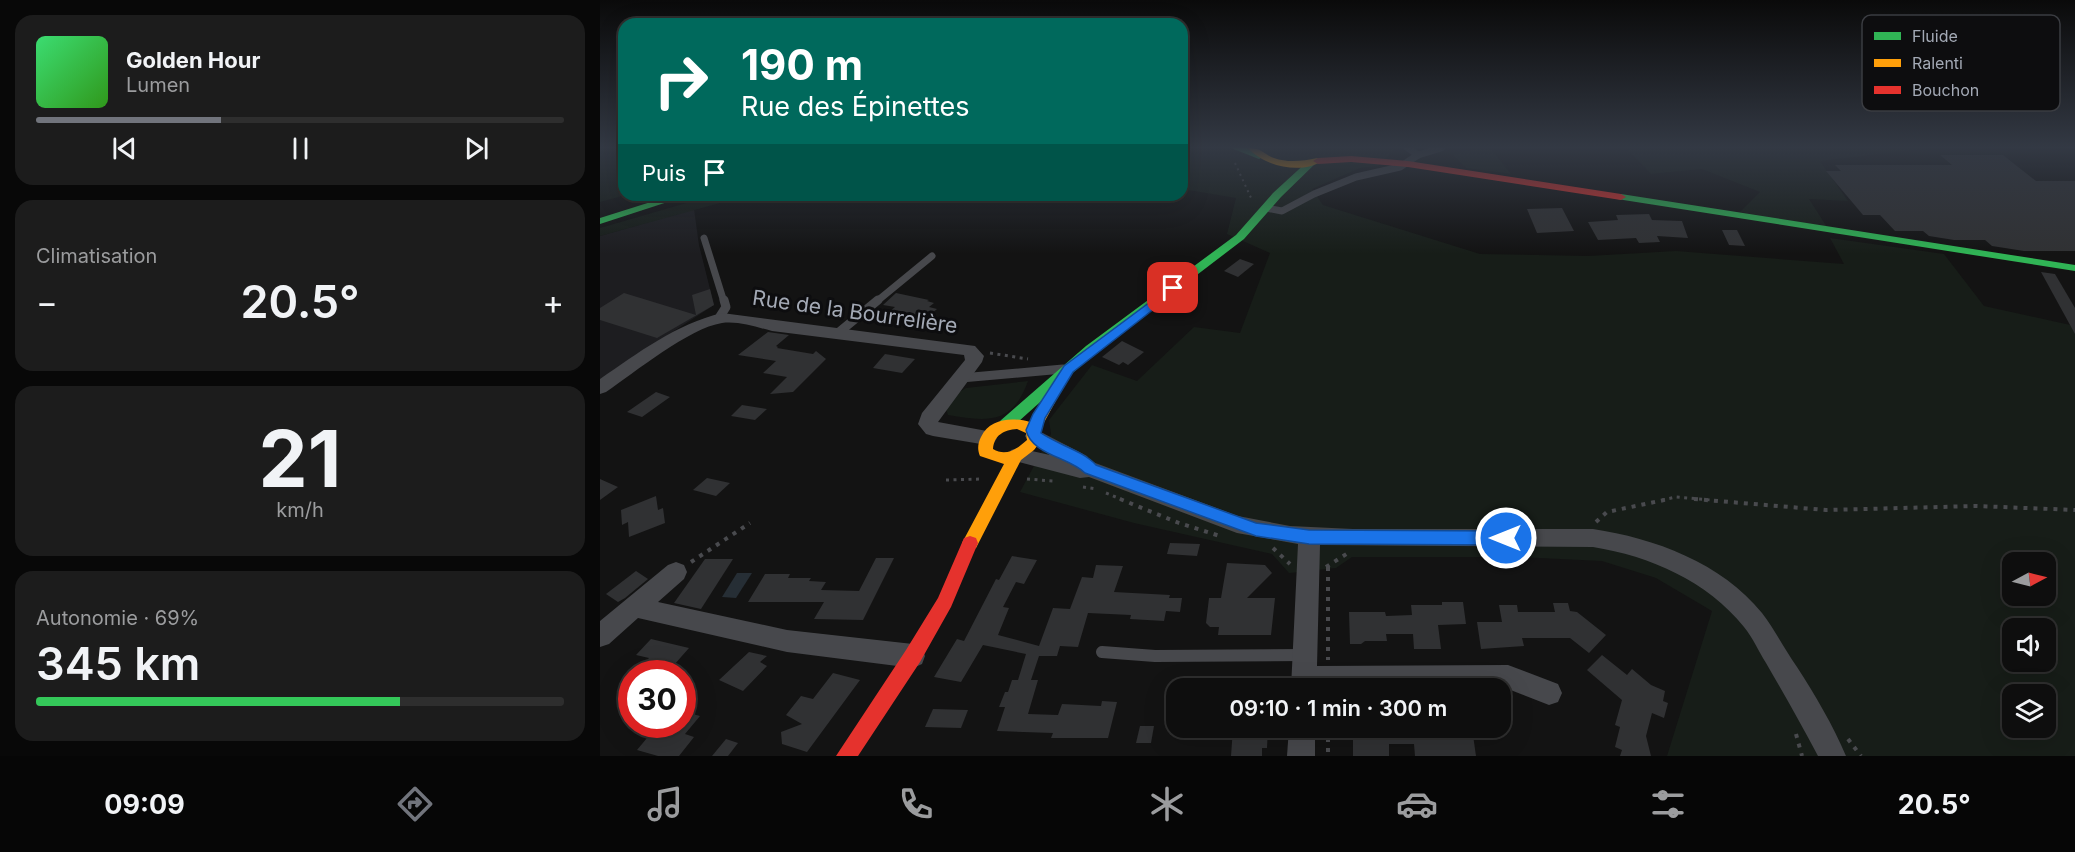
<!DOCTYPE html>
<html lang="fr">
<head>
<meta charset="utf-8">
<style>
  :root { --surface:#0e0e0e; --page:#1c1c1c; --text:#f1f3f6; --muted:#9b9c9e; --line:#2e2e2e; --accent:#71747c }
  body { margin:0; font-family:Inter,sans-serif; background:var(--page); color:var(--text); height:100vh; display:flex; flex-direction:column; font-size:22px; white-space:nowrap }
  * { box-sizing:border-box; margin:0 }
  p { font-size:20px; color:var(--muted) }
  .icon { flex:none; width:33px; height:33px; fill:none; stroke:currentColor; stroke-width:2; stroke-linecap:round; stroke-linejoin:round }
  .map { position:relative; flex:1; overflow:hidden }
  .drawer { display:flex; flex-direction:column; gap:15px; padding:15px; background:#080808; width:600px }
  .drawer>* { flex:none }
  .banner { position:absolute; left:18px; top:18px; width:570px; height:183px; border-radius:18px; box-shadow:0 6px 24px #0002,0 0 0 2px var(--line); background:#00695c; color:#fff; overflow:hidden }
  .needle { width:39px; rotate:83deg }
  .controls { position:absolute; left:1402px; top:552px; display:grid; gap:12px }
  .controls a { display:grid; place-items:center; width:54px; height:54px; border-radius:12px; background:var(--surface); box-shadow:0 6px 24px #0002,0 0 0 2px var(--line); font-size:30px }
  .speed { position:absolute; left:18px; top:660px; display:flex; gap:12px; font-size:30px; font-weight:700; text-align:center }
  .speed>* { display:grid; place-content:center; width:78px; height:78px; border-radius:50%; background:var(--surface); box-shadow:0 6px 24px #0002,0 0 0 2px var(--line); line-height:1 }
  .speed .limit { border:9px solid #d22; background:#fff; color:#111 }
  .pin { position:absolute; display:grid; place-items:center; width:51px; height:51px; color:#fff; margin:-26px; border-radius:12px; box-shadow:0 3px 9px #0006 }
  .me { position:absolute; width:66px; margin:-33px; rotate:270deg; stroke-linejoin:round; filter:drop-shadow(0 0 4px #0008) }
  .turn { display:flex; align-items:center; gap:21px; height:126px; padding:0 24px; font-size:27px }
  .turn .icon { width:78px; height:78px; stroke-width:2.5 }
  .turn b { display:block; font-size:42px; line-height:51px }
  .then { display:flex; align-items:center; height:57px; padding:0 24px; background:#0003; gap:12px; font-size:22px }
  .big { font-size:45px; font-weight:600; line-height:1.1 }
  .drawer .widget { flex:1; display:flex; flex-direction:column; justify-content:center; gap:9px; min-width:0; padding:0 21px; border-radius:18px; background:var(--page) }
  .drawer .dial { align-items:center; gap:0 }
  .dial b { font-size:78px; line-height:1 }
  .song { display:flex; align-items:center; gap:18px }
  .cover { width:72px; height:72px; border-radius:9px; background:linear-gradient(135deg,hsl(140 70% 55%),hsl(110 70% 35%)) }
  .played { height:6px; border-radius:3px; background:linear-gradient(90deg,var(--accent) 35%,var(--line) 35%) }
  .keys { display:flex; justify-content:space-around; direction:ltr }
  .heat { display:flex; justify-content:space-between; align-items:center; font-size:33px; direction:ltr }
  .charge { height:9px; border-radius:4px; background:linear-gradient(90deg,#34c759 69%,var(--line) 0) }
  .trip { position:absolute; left:566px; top:678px; width:345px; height:60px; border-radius:18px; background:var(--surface); box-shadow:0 6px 24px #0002,0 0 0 2px var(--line); font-weight:600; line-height:60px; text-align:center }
  .tabs { display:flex; height:96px; justify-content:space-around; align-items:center; background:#060606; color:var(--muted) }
  .tabs .icon { width:42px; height:42px }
  .tabs .active { color:var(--accent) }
  .tabs b { font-size:27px; color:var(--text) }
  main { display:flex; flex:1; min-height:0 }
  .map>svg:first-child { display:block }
  .built { fill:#1d1d20 }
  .green { fill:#171d18; fill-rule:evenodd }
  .water { fill:#262e35 }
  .building { fill:#303133 }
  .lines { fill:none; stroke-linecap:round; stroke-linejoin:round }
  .path-far2 { stroke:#494a4e; stroke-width:2; stroke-dasharray:2 4; stroke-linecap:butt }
  .path-far1 { stroke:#494a4e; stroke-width:3; stroke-dasharray:3 4.5; stroke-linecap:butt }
  .path { stroke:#494a4e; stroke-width:4; stroke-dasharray:4 6; stroke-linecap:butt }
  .lane-far2 { stroke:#47484c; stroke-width:7 }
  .lane-far1 { stroke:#47484c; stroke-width:9 }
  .lane { stroke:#47484c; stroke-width:12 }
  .street { fill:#47484c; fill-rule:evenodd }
  .fast { fill:#30b455; fill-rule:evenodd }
  .slow { fill:#ff9f0a; fill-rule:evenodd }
  .jam { fill:#e5322d; fill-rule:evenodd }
  .route { fill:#1a73e8; stroke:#114b97; stroke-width:1.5 }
  .labels { text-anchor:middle; stroke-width:6; stroke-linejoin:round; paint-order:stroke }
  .street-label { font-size:21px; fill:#a3a9b5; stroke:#0d0d0f }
  .key { fill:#0d0d0f; stroke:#3a3c41; stroke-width:1.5 }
  .key-label { font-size:16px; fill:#a3a9b5 }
</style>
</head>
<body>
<main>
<section class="drawer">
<div class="widget">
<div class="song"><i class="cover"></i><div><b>Golden Hour</b><p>Lumen</p></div></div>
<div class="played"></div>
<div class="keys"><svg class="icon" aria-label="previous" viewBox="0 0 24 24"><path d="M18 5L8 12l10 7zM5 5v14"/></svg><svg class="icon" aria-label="pause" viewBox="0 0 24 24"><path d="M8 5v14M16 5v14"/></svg><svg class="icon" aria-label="next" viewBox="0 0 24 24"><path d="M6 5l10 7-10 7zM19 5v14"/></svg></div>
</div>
<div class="widget"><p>Climatisation</p>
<div class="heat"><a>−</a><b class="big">20.5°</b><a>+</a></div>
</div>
<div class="widget dial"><b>21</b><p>km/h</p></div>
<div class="widget"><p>Autonomie · 69%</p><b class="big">345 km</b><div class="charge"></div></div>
</section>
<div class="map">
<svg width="1475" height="756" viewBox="0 0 1475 756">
  <rect width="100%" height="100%" fill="#131313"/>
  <polygon class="built" points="94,209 99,245 114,305 0,379 0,236"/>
  <g class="green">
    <polygon points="0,148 24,148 24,195 26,195 0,202"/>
    <path d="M 582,148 L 797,148 L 778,166 L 760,168 L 712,189 L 723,205 L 880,254 L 988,256 L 1076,251 L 1244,264 L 1230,238 L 1344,254 L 1384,306 L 1475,326 L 1475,756 L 1067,756 L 1112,611 L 1056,578 L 1002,561 L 917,557 L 752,557 L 736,568 L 689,573 L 672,554 L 534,523 L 420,492 L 451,434 L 449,420 L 492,365 L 537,381 L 594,327 L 640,333 L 670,253 L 627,234 L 636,198 L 582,189 ZM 1413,562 L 1446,562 L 1446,596 L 1413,596 ZM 1413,628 L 1446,628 L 1446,662 L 1413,662 ZM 1413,694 L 1446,694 L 1446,728 L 1413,728 Z"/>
    <polygon points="883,148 890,148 911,174 866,168 852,154"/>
    <polygon points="1026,148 1330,148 1220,161 1248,201 1209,199 1227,227 1140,212 1160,192 1102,169 1051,174"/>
    <polygon points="114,195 149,195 0,236 0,228"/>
    <path d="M 428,381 C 413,424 388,422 348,415 L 346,409 L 356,394 L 366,388 Z"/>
  </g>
  <polygon class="water" points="137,573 152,573 136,598 122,597"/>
  <g class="building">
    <polygon points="1340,155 1403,155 1436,181 1475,181 1475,251 1424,251 1392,246 1385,240 1354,240 1329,236 1323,231 1295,231 1280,215 1263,215 1226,171 1241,171 1235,165 1352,165"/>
    <polygon points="962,208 974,231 937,233 927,209"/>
    <polygon points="1049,214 1052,220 1082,221 1088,238 1057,236 1060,242 1039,243 1036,238 998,240 988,222 1018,220 1016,215"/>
    <polygon points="1122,230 1137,230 1145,246 1129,245"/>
    <polygon points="640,259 654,264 638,277 624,271"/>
    <polygon points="1441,272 1455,274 1475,308 1475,334"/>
    <polygon points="110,289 114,305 57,338 0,320 0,308 24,293 96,315 92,295"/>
    <polygon points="296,293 329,300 327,301 334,303 329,307 337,309 323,321 288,313 295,307 283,305"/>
    <polygon points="168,332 189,335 176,346 178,347 177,348 213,354 216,351 226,359 193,392 170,394 187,377 163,373 176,361 138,355"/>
    <polygon points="522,341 544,352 528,365 523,362 519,365 502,357"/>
    <polygon points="285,354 315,359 302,373 273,368"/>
    <polygon points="56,392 70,397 42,417 27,412"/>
    <polygon points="142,405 167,409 155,420 131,416"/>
    <polygon points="107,478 130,483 116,496 93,490"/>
    <polygon points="0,479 18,487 0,500"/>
    <polygon points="56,496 58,510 63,508 65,523 29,537 28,522 22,525 21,510"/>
    <polygon points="570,543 600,544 597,556 567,554"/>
    <polygon points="412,556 437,560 424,584 416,582 403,607 409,608 398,635 439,646 453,608 470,609 482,577 493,578 496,565 523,566 514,592 570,595 569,598 582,598 580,612 566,611 564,621 530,619 531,615 488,613 478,647 460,646 457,656 439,656 431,680 438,680 428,714 458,715 462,704 501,706 502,701 517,702 508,738 451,738 453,733 397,731 405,707 399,707 405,692 408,692 412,680 418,680 426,654 383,645 361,682 334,677 357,639 364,641 396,579 399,580"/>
    <polygon points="276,558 294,558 263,620 214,619 224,602 148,602 165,574 190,574 188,578 211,578 209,581 226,582 221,590 259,591"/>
    <polygon points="105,559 133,559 101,609 74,603"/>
    <polygon points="627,563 665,565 672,573 647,598 675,598 671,635 618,635 619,627 610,627 606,623 609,598 621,598"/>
    <polygon points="36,571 48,579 25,598 18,602 6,594"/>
    <polygon points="842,602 863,602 866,624 838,625 841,649 814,649 813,634 786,634 787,641 765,641 761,644 750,644 749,612 785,612 786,616 812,615 811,605 842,605"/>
    <polygon points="953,603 968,603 970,611 977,612 1006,635 989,653 970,638 922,638 924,646 881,649 877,622 902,622 899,605 917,605 918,612 955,612"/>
    <polygon points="51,639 89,648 66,674 36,674 49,658 36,655"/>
    <polygon points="149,652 167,656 160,662 167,666 143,691 119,680"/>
    <polygon points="1002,655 1027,675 1032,669 1051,685 1065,691 1063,701 1068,703 1064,718 1052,713 1046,736 1051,756 1020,756 1022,750 1015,747 1020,727 1015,725 1022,700 987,670"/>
    <polygon points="233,673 260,680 207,752 182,744 181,732 202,724 186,715 201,696 213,699"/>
    <polygon points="333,709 368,710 361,728 325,727"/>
    <polygon points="82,711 100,716 85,734 94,737 79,756 58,756 37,750 47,738 47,731 59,724 82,724"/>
    <polygon points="540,726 554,726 551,743 536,743"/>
    <polygon points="633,728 668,728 667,748 662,748 662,756 631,756"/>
    <polygon points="761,728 872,728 876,756 815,756 814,744 789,744 789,756 753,756 753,733 761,733"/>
    <polygon points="126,739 138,743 128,756 112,756"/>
  </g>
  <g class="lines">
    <polyline class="path-far2" points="635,163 652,200"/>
    <g class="path-far1">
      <polyline points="390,353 428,359"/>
      <polyline points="427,479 453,481"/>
      <polyline points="346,480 382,479"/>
      <polyline points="483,487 497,489"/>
      <polyline points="506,493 523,500"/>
      <polyline points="1062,500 1076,497 1111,500"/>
    </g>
    <g class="path">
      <polyline points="520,499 579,523 623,537"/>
      <polyline points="1094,499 1226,510 1377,506 1475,510"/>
      <polyline points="996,522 1007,512 1069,499"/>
      <polyline points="673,548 690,564"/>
      <polyline points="91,562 150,523"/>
      <polyline points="726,567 748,553"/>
      <polyline points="728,567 728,660"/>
      <polyline points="728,728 728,756"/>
      <polyline points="1196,734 1202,756"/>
      <polyline points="1248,739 1261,756"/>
    </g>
    <g class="lane-far2">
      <polyline points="808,148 818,155"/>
      <polyline points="666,208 682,211 714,194 756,177 800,167 818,155 841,148"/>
      <polyline points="104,238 124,302"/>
      <polyline points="276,302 332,256"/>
    </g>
    <g class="lane-far1">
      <polyline points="119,318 126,307 124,300"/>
      <polyline points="238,333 278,300"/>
      <polyline points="361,378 463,369"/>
    </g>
    <polyline class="lane" points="502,652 555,656 703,655"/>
    <g class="street">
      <path d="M 122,313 L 375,346 L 384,356 L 382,362 L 338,422 L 387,431 L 394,433 L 397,438 L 394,443 L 387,445 L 333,436 L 326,434 L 318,424 L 322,413 L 365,360 L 364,355 L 172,331 C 156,327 139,321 122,323 C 89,328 34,373 6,392 L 0,394 L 0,379 C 38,353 76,324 122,313 Z"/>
      <path d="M 435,429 L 487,456 L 490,461 L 638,516 L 690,526 L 753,529 L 993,529 C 1054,538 1122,563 1162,613 C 1175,630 1185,650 1197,667 C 1215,695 1233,725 1246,756 L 1218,756 C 1201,724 1184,694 1166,663 C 1159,652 1153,638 1144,627 C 1107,581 1050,556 993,547 L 720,545 L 717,666 L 908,665 L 958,684 L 962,693 L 958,702 L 949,705 L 908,689 L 900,688 L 691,688 L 698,544 L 637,533 L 489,477 L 480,478 L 411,460 L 408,455 L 411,450 L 418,448 L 450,455 L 428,441 L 425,436 L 428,431 Z"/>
      <polygon points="76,562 84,565 87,572 84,579 58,602 187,630 313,644 322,648 325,656 322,664 313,668 187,652 38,618 9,644 0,647 0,621 68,565"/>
      <polygon points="689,728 715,728 715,756 687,756"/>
    </g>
    <g class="fast">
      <polygon points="631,148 646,148 664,156 659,159"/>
      <polygon points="709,160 717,162 681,197 644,239 496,352 410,429 400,429 398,425 400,421 486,346 636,235 673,193"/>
      <polygon points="1021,194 1475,265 1475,271 1017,199 1016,197"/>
      <polygon points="73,195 89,195 0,224 0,218"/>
    </g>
    <g class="slow">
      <path d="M 648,148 C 662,148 663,154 674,158 C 688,163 703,161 717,158 L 722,161 C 701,175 664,166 648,148 Z"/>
      <path d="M 453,388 L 460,393 L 440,430 L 441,441 L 434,450 L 421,460 L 376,548 L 370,550 L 364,548 L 362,543 L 404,464 L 380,456 C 377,449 378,443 381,437 C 390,418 412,417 430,422 L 448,390 ZM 417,429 L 426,433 L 427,440 C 417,449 406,457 393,449 C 394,435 404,430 417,429 Z"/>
    </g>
    <g class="jam">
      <polygon points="751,156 808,161 1021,194 1026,197 1021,200 808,167 751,162 718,164 713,161 718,158"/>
      <polygon points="370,536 376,538 378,543 351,607 320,662 258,756 236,756 306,650 338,598 364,538"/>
    </g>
  </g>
  <linearGradient id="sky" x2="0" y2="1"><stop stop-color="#0a0a0a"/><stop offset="0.58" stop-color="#333944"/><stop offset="1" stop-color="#333944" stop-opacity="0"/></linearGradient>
  <rect width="1475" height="254" fill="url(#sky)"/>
  <path class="route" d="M 573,285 L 579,288 L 577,291 L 473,372 L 445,418 L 441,433 C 458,445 482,450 496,465 L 656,523 L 709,530 L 906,531 L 911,533 L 914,538 L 911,543 L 906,545 L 709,544 L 656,536 L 485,473 C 469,457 432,455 426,430 L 433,414 L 464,366 Z"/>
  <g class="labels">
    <g class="street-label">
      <text transform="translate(255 312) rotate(8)" y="7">Rue de la Bourrelière</text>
    </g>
  </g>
  <rect x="1262" y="15" width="198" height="96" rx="9" class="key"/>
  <rect x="1274" y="32" width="27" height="8" fill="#30b455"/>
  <rect x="1274" y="59" width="27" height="8" fill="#ff9f0a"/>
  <rect x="1274" y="86" width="27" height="8" fill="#e5322d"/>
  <g class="key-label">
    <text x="1312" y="42">Fluide</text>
    <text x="1312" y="69">Ralenti</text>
    <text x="1312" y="96">Bouchon</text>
  </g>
</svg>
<div class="controls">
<a><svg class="needle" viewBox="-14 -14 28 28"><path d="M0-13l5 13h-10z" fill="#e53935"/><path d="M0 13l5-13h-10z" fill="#9b9c9e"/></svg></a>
<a><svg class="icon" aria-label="sound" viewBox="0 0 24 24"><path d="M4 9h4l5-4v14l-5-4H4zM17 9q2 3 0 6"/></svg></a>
<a><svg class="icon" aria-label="layers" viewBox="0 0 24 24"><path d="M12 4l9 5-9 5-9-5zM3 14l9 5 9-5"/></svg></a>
</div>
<div class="speed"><div class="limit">30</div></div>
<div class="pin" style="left:573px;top:288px;background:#d93025"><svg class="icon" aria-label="arrive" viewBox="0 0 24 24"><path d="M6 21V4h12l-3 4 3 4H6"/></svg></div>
<svg class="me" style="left:906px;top:538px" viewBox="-20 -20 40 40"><circle r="17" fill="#1a73e8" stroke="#fff" stroke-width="3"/><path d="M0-11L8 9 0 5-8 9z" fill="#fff"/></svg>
<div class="trip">09:10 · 1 min · 300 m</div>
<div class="banner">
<div class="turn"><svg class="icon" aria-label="right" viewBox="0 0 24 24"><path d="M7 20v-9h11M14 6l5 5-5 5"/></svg><div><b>190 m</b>Rue des Épinettes</div></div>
<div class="then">Puis<svg class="icon" aria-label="arrive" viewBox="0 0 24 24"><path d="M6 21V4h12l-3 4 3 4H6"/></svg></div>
</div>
</div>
</main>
<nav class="tabs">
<b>09:09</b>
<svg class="icon active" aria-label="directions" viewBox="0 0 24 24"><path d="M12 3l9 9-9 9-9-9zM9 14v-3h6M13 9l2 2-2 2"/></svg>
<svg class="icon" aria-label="music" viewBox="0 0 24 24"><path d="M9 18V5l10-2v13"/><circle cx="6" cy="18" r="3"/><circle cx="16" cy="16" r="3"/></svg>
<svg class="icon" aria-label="phone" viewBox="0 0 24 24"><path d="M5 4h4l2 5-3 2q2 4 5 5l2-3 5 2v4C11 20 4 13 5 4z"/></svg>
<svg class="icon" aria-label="climate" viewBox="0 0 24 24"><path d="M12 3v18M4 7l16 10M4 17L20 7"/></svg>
<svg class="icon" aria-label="car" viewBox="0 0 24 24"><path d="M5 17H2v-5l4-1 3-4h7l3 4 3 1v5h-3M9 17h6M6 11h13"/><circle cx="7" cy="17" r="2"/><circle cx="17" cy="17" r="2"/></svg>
<svg class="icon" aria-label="filters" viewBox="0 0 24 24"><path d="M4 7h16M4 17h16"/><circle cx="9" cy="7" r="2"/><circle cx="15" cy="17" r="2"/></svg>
<b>20.5°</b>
</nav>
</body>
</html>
